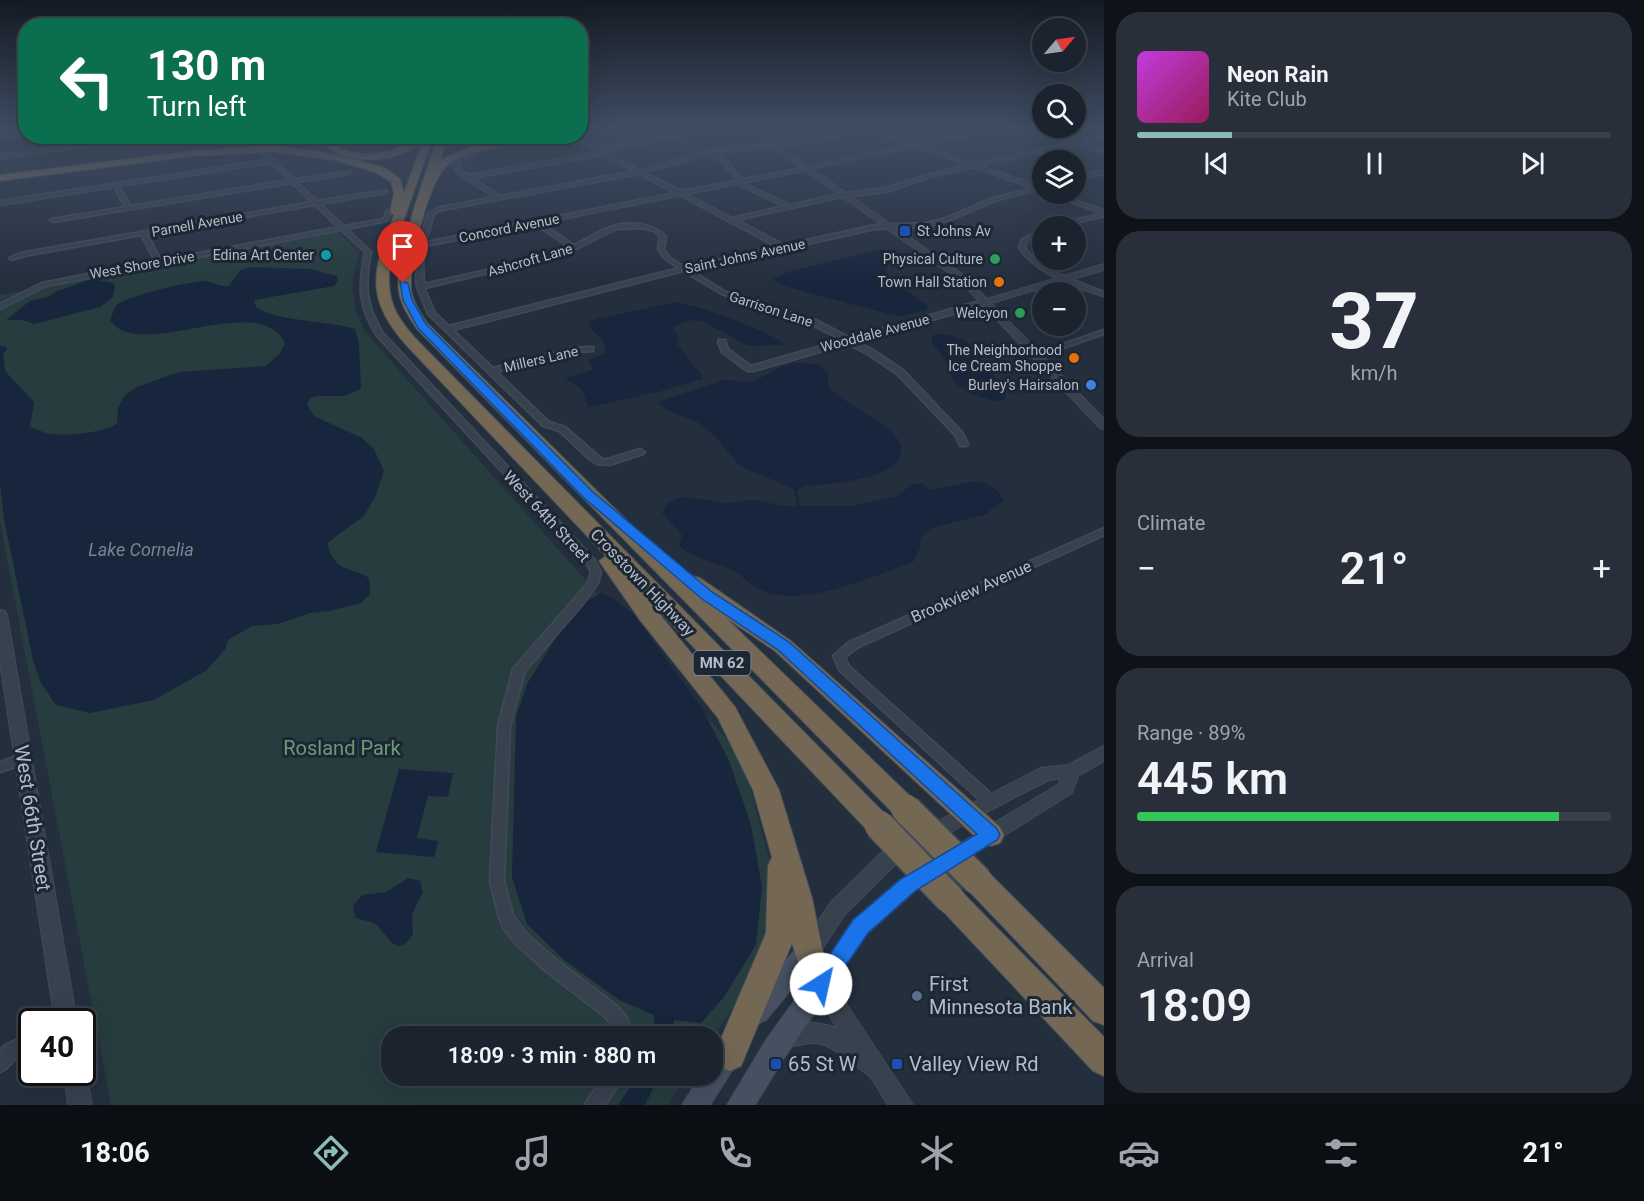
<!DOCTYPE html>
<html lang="en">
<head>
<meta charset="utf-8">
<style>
  :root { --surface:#1b232e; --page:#282f3a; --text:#f1f3f6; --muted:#a0a4aa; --line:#39404a; --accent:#8bbbb9 }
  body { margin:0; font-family:Roboto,sans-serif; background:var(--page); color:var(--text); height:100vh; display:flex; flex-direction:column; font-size:22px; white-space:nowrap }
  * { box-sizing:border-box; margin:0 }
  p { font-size:20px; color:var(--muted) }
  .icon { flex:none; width:33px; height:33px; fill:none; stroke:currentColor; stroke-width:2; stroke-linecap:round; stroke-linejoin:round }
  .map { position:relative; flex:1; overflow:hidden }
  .side { display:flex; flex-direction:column; gap:12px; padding:12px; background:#0f1319; width:540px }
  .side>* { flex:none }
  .banner { position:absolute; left:18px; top:18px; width:570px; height:126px; border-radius:24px; box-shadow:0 6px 24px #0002,0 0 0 2px var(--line); background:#0b6e4f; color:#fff; overflow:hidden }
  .needle { width:39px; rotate:61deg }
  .buttons { position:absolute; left:1032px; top:18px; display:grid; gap:12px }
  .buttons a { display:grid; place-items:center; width:54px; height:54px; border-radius:50%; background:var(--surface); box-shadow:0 6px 24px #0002,0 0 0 2px var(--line); font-size:30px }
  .speed { position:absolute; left:18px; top:1008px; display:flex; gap:12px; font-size:30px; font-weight:700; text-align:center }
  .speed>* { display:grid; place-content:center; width:78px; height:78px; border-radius:50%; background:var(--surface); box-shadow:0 6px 24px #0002,0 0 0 2px var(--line); line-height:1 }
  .speed .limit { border:3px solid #111; border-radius:9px; background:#fff; color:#111 }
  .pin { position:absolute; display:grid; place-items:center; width:51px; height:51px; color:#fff; margin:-62px -26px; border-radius:50% 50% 50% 0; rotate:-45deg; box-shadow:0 0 6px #0007 }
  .pin .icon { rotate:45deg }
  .me { position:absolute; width:66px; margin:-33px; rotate:35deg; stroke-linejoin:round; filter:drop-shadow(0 0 4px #0008) }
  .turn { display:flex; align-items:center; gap:21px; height:126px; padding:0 30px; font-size:27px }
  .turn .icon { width:78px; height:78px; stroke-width:2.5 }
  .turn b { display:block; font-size:42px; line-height:51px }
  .big { font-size:45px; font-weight:600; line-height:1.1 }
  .side .widget { flex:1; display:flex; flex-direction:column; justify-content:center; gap:9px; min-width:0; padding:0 21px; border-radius:24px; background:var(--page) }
  .side .dial { align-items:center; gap:0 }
  .dial b { font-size:78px; line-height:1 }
  .song { display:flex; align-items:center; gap:18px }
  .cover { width:72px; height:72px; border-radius:9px; background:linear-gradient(135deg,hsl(290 70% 55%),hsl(330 70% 35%)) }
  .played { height:6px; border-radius:3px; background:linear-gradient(90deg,var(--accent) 20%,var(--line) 20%) }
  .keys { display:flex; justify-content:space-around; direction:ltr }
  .heat { display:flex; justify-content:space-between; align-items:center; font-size:33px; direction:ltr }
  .charge { height:9px; border-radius:4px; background:linear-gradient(90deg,#34c759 89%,var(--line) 0) }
  .trip { position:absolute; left:381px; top:1026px; width:342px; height:60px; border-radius:24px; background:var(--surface); box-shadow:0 6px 24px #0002,0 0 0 2px var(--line); font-weight:600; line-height:60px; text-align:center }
  .tab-bar { display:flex; height:96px; justify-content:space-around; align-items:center; background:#0b0e12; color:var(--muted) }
  .tab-bar .icon { width:42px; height:42px }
  .tab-bar .current { color:var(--accent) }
  .tab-bar b { font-size:27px; color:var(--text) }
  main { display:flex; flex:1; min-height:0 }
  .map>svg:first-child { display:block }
  .green { fill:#263c3f }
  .water { fill:#17263c }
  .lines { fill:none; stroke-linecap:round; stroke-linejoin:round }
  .stream { stroke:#17263c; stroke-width:3 }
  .minor-casing { stroke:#414a57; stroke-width:3 }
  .tertiary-casing { stroke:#414a57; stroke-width:2 }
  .secondary-casing { stroke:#414a57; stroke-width:2 }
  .motorway-casing { stroke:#434c59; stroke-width:2 }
  .minor { fill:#38414e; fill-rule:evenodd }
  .tertiary { fill:#38414e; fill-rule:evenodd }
  .secondary { fill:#465061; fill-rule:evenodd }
  .motorway { fill:#746855; fill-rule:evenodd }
  .motorway-bridge-casing { stroke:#434c59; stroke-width:32; stroke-linecap:butt }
  .motorway-bridge { stroke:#746855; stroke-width:29 }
  .route { fill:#1a73e8; stroke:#114b97; stroke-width:1.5 }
  .transit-dot { fill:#1a4fb4; stroke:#1d2633; stroke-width:2 }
  .culture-dot { fill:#0f9aa8; stroke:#1d2633; stroke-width:2 }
  .leisure-dot { fill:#2e9e5b; stroke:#1d2633; stroke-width:2 }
  .food-dot { fill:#e8710a; stroke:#1d2633; stroke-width:2 }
  .shop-dot { fill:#3f7fe0; stroke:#1d2633; stroke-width:2 }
  .service-dot { fill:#5c6f8a; stroke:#1d2633; stroke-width:2 }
  .labels { text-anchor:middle; stroke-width:6; stroke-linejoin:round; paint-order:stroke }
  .far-street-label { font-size:14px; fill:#b4bcc9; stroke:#1d2633 }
  .far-poi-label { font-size:14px; fill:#b4bcc9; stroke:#1d2633; text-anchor:end }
  .shield { fill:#1d2633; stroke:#878f9c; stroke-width:1.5 }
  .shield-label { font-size:15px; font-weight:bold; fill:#b4bcc9 }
  .street-label { font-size:16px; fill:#b4bcc9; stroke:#1d2633 }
  .water-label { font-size:18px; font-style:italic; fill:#6d86a8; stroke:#1d2633 }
  .near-park-label { font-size:20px; fill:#6b9a76; stroke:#1d2633 }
  .near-street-label { font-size:20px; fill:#b4bcc9; stroke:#1d2633 }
  .near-poi-label { font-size:20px; fill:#b4bcc9; stroke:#1d2633; text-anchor:start }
</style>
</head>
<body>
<main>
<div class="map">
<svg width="1104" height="1105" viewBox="0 0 1104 1105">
  <rect width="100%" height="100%" fill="#242f3e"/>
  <path class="green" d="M 337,231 L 359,253 C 349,283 351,304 365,332 L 742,756 L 774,878 L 759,967 L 713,1038 L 392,1036 L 392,1076 L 688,1076 L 668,1105 L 111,1105 L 0,522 L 0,295 Z"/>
  <g class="water">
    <polygon points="882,249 897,253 885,269 891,280 928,306 926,310 902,316 892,315 784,286 773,279 787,272"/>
    <path d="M 252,267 L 310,269 L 337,276 L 338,280 L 334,286 L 254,300 L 256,307 C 279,322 325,320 355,329 L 359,344 L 361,389 L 344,396 L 318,396 L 310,398 L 307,404 L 314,416 L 362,438 L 374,449 L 384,471 L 375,497 L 364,516 L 327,543 C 335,573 347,565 369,578 L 370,594 L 361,603 L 329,611 L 310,613 L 278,624 L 252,626 L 228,640 L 226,648 L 207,670 L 154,700 L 90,713 L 56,705 L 41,683 L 33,660 L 4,519 L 0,483 L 0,346 L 5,346 L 7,349 L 3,354 L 5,371 L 34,402 L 30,427 C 37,429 45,434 52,434 C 67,436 106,433 117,423 L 118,408 L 125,395 L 137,387 L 179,372 L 266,366 L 280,353 L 285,343 C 262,294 163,350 121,330 C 117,328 113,324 110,321 C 112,316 114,307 118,304 C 128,296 193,280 206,281 C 214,283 220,287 229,286 L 240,270 Z"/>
    <polygon points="92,279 113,283 115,286 113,297 100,307 34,324 23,320 6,320 30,301 50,296 57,291"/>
    <path d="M 676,302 C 714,310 749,324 783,342 L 782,345 L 748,346 L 704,322 L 691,320 L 672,327 L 679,338 L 677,344 C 683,350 687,356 691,363 C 696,370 701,370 703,379 L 658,392 L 589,407 L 582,390 L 565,378 L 593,370 L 589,360 L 605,354 C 608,342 598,336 590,328 L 589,322 L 600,318 Z"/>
    <path d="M 940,334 C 969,337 971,345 986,366 C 991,374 999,381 1006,389 L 1005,400 L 994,401 L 974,395 L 956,384 L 953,380 L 947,364 L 932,342 L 933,335 Z"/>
    <path d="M 796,363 L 818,364 L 829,374 L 827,378 L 829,387 L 836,394 C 852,407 889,423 898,440 C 920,479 827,484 806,486 L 796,490 L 740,466 L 714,435 L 697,422 L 668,410 L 657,402 L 724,380 L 753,382 L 781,367 Z"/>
    <path d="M 976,481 C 988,483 1000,489 1003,501 L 986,514 L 935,527 L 921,538 L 920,548 L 913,562 C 874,576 803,608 763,591 C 752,586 743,576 732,570 C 715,561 692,559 679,545 L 682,535 L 662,513 L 668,502 L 683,497 L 727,503 L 753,500 L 785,506 L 852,506 L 897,496 L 912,484 L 922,483 L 930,490 Z"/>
    <polygon points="602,593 617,601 634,615 703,710 729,761 751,825 762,887 756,945 724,997 701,1023 674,1020 672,1036 655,1036 654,1015 619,1000 563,959 527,924 512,877 516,717 527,684 563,626 586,601"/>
    <polygon points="399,769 453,773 448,797 428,796 417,838 438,841 434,857 376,852"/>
    <path d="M 408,878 L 420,881 L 423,892 L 412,914 L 413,934 C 396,963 387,931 374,923 C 368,920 361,921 355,917 L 353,906 L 362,895 L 386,892 Z"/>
    <polygon points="638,1076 659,1076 645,1105 618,1105"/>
  </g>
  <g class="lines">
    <polyline class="stream" points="796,490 798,505"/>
    <g class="minor-casing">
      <g id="minor">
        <polygon points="580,128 593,128 580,131"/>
        <path d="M 714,128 L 725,128 L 603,151 L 640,170 L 712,150 L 814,140 L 858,128 L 872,128 L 974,164 L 1070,143 L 1023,128 L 1031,128 L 1076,142 L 1104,136 L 1104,138 L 1081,144 L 1104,150 L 1104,154 L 1075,145 L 980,166 L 1038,186 L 1042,185 L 1042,189 L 994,201 L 950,220 L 926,227 L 875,229 L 690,270 L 726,292 L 818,321 L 850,338 L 983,300 L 989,300 L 989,304 L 856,341 L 875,351 L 903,370 L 962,432 L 968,444 L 966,446 L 960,446 L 955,435 L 897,374 L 869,355 L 848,344 L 753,371 L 747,371 L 722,352 L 718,342 L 719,340 L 725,340 L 728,349 L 751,366 L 842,340 L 812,325 L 722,294 L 683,271 L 453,330 L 493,368 L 572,348 L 593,347 L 593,351 L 572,352 L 497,372 L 549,422 L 565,427 L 602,459 L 608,459 L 640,449 L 645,452 L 643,454 L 609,465 L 597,464 L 589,459 L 559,431 L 543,426 L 428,314 L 417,287 L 416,277 L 419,245 L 428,213 L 441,207 L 494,197 L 458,173 L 453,165 L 461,157 L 472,152 L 524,140 L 553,136 L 576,136 L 598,148 ZM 865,129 L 968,165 L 930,174 L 885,188 L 837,194 L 790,205 L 743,183 L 806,170 L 808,167 L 744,179 C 731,170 731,161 717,153 L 814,142 ZM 569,137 L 598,152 L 469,175 L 462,171 L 459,165 C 481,142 538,143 569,137 ZM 711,154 C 725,162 726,171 739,180 L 681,191 L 644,172 ZM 603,155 L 634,171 L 500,196 L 472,178 ZM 974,167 L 1032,188 L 990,199 L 946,218 L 926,223 L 875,225 L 784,245 L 737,220 L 837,198 L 886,192 L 933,176 ZM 639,174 L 675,193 L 426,242 L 434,214 L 442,210 ZM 737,184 L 784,206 L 732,218 L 686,194 ZM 680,195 L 777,247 L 685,267 L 670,258 L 664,249 L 666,237 C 655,224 630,220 613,226 C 600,230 587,239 574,245 L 541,223 ZM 535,224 L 569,247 L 547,256 L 424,284 L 423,264 L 426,246 ZM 641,228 L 654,231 L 660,237 L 658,249 L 666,260 L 679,268 L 449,326 L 435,313 L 425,290 L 425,288 L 551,258 L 576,249 L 616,229 Z"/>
        <polygon points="941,128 948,128 968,136 964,137"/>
        <polygon points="26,133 26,136 0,139 0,137"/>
        <polygon points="138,136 154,136 0,159 0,155"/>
        <path d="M 262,150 L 294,179 L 351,171 L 349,174 L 297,182 L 317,201 L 386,190 L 387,191 L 384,193 L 320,204 L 344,226 L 383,219 L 387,210 L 392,211 L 387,221 L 347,229 L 371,252 C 365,285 365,304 383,333 L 594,559 L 601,572 L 598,583 L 583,604 L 525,671 L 510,726 L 504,881 L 513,915 L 525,932 L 553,957 L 617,1006 L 626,1016 L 634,1036 L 618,1036 L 614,1028 L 605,1017 L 542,968 L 514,942 L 504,929 L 499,918 L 490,881 L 498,726 L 513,669 L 575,598 L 588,582 L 591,572 L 586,563 L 377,336 C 358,306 358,287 365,252 L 341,230 L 46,286 L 0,309 L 0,304 L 42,283 L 155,261 L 141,235 L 24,256 L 12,260 L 9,258 L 20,253 L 312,202 L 292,183 L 53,222 L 50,220 L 51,219 L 125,207 L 114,187 L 0,205 L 0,201 L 268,160 L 259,152 ZM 270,163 L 289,180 L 130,206 L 119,186 ZM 315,205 L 338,227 L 161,260 L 147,234 Z"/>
        <polygon points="1104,170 1104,174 1076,181 1076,177"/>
        <polygon points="1050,194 1056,194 1104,210 1104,216 1063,226 1055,226 1056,225 1101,213 1050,195"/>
        <path d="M 1042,229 L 1042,233 L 1028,240 L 1025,248 C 1042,272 1078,281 1104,292 L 1104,296 C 1075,287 1037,274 1019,248 L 1022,239 Z"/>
        <polygon points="1104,330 1104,334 1038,357 1032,357 1031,355"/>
        <polygon points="1104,528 1104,535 857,648 845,657 849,666 996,798 998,802 996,806 991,808 986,806 840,671 833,656 849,642"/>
        <polygon points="23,754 28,755 30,759 28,763 0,772 0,762"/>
        <polygon points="32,1032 32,1049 17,1057 6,1069 0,1072 0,1050 5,1045"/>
        <polygon points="605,1076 624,1076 605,1105 585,1105 588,1099"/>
      </g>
    </g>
    <g class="tertiary-casing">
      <g id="tertiary">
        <polygon points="746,128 753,128 807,166 994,128 1007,128 812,169 965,276 987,299 1104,264 1104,270 991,303 1104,419 1104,429 1100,428 959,280"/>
        <polygon points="0,610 5,611 7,615 77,1022 55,1022 0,663"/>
        <path d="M 1104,746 L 1104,761 L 1078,776 L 1072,793 L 915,891 L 867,934 L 833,984 L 913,1105 L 888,1105 C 882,1096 875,1080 867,1074 C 854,1065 831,1044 816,1043 C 802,1042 789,1051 775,1045 L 772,1037 L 775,1029 C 797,1020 816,1021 837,1028 L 811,984 L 853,920 L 901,879 L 1059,784 L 1060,779 L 1049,780 L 973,819 L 895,865 L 845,914 L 817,957 L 810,960 L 803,957 L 800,950 L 803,943 L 831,902 L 881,853 L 961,809 L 1041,768 L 1068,765 Z"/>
        <polygon points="82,1064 86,1072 92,1105 68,1105 64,1072 82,1072"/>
      </g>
    </g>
    <g class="secondary-casing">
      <g id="secondary">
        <polygon points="808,941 816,944 833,984 829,992 784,1058 755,1105 727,1105 766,1040 808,982 805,973 766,1020 758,1024 750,1020 746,1012 750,1004 800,944"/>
        <path d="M 732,1040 L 741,1043 L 744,1052 L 710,1105 L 682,1105 L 700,1076 L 712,1076 C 712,1059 716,1047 732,1040 Z"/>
      </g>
    </g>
    <g class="motorway-casing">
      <g id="motorway">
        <path d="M 336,136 L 346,136 L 336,145 C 354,158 382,155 402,147 C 408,144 413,138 419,136 C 423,135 429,136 433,136 L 391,257 C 385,295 392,313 418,341 L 888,817 L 892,825 L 888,833 L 879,836 L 870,833 L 644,595 L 735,707 L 779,790 L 812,898 L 823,952 L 818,962 L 808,966 L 798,962 L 792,943 L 741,1066 L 730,1071 L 719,1066 L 714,1055 L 766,933 L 768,866 L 772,857 L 753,790 L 718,718 L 640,620 L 599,561 L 606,556 L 408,347 C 364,298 372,272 394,215 L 390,212 L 394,193 L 391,182 L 375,172 L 334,160 L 274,152 L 192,156 L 0,181 L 0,175 L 192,151 L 274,146 L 323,152 L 383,167 L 400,179 L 404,193 L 423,141 C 399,163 353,166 327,147 L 327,143 Z"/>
        <path d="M 438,136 L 447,136 L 440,161 C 467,146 501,136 531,136 C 506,151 473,146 449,164 C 428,179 409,264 411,290 C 413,302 420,313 427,323 L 686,579 L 693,576 L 700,578 L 791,641 L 1000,827 L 1004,835 L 1000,843 L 991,846 L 982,843 L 775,651 L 726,618 L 915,801 L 919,809 L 915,817 L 906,820 L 897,817 L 417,329 C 410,318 401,306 399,292 C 393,259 427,172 438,136 Z"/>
        <polygon points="978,869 988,872 1104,988 1104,1025 1093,1021 968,890 964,881 968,872"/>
        <polygon points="951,887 961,891 1104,1037 1104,1076 1093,1071 941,909 937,900 941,891"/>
      </g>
    </g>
    <use href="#minor" class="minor"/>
    <use href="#tertiary" class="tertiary"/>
    <use href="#secondary" class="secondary"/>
    <use href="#motorway" class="motorway"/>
    <g class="motorway-bridge-casing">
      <g id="motorway-bridge">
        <polyline points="906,809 978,881"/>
        <polyline points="879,825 951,900"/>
      </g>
    </g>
    <use href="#motorway-bridge" class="motorway-bridge"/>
  </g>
  <linearGradient id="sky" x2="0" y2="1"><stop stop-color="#141a22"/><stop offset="0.45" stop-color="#3f4d63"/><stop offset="1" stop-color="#3f4d63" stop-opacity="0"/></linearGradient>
  <rect width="1104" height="283" fill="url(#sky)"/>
  <polygon class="route" points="400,281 408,283 412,300 426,324 593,492 712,592 789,642 997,829 1000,835 997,840 915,891 868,933 828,991 821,994 813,991 810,984 853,920 901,879 977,834 778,650 702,599 584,498 418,328 403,300"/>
  <g class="transit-dot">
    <rect x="899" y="225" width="12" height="12" rx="3"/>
    <rect x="770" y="1058" width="12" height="12" rx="3"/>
    <rect x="891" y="1058" width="12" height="12" rx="3"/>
  </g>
  <circle class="culture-dot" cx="326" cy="255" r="6"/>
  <g class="leisure-dot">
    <circle cx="995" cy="259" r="6"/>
    <circle cx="1020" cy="313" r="6"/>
  </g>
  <g class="food-dot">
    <circle cx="999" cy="282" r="6"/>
    <circle cx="1074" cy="358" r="6"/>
  </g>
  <circle class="shop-dot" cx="1091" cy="385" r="6"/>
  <circle class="service-dot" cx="917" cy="996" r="6"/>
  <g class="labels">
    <g class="far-street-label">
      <text transform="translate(197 224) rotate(-10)" y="5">Parnell Avenue</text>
      <text transform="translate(509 228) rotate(-11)" y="5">Concord Avenue</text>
      <text transform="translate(745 256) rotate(-12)" y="5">Saint Johns Avenue</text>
      <text transform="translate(530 260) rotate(-16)" y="5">Ashcroft Lane</text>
      <text transform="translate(142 265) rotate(-10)" y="5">West Shore Drive</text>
      <text transform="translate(771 309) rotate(18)" y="5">Garrison Lane</text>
      <text transform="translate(875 333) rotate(-15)" y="5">Wooddale Avenue</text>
      <text transform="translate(541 359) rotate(-13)" y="5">Millers Lane</text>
    </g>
    <g class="far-poi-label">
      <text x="917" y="236" text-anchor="start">St Johns Av</text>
      <text x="314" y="260">Edina Art Center</text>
      <text x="983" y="264">Physical Culture</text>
      <text x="987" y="287">Town Hall Station</text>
      <text x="1008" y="318">Welcyon</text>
      <text x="1062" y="355">The Neighborhood<tspan x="1062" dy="16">Ice Cream Shoppe</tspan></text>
      <text x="1079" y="390">Burley's Hairsalon</text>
    </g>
    <rect class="shield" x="693.5" y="651" width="57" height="24" rx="4.5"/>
    <g class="shield-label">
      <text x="722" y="668">MN 62</text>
    </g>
    <g class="street-label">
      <text transform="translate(547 516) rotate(47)" y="6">West 64th Street</text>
      <text transform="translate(643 582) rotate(46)" y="6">Crosstown Highway</text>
      <text transform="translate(971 591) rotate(-24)" y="6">Brookview Avenue</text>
    </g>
    <g class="water-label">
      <text x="141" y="556">Lake Cornelia</text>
    </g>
    <g class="near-park-label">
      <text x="342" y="755">Rosland Park</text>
    </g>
    <g class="near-street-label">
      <text transform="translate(33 818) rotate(81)" y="7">West 66th Street</text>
    </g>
    <g class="near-poi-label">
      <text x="929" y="991">First<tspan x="929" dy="23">Minnesota Bank</tspan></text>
      <text x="788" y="1071">65 St W</text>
      <text x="909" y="1071">Valley View Rd</text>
    </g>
  </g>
</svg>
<div class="buttons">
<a><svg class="needle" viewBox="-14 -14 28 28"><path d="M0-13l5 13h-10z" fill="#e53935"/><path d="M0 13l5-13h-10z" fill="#a0a4aa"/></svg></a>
<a><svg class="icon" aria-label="search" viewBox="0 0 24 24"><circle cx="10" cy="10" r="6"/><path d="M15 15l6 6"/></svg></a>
<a><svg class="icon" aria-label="layers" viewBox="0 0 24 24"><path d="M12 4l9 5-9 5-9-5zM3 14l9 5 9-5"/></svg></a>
<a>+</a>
<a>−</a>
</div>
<div class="speed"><div class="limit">40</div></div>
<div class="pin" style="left:403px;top:283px;background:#d93025"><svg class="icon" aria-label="arrive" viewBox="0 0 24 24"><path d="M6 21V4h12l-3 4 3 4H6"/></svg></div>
<svg class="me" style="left:821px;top:984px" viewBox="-20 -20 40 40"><circle r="19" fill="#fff"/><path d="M0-13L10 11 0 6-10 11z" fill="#1a73e8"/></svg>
<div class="trip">18:09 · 3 min · 880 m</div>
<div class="banner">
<div class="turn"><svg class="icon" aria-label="left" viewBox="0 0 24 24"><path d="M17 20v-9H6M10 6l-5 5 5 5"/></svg><div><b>130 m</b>Turn left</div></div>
</div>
</div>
<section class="side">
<div class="widget">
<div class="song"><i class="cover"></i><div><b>Neon Rain</b><p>Kite Club</p></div></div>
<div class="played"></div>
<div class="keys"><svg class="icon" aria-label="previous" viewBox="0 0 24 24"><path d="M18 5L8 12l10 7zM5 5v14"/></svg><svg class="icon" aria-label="pause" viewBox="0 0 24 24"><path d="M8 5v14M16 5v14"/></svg><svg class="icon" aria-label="next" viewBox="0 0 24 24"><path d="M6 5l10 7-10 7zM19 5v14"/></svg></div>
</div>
<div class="widget dial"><b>37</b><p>km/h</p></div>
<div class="widget"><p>Climate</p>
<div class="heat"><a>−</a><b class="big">21°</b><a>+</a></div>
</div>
<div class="widget"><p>Range · 89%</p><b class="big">445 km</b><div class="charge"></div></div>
<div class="widget"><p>Arrival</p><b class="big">18:09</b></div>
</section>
</main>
<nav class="tab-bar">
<b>18:06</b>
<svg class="icon current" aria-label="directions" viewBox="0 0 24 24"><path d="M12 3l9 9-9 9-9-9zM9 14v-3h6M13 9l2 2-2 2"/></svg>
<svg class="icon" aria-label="music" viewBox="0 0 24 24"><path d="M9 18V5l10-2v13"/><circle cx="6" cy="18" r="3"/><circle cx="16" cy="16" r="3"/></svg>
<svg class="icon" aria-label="phone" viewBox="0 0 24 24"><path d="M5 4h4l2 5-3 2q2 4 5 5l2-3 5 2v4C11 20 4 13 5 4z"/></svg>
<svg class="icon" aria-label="climate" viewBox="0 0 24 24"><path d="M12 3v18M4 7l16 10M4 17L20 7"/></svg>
<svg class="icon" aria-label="car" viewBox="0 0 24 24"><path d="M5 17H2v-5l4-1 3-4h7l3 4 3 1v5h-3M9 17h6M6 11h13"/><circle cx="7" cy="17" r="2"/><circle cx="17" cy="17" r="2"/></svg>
<svg class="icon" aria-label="filters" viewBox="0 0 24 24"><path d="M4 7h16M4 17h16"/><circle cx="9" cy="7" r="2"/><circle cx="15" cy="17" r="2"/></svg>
<b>21°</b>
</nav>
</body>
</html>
